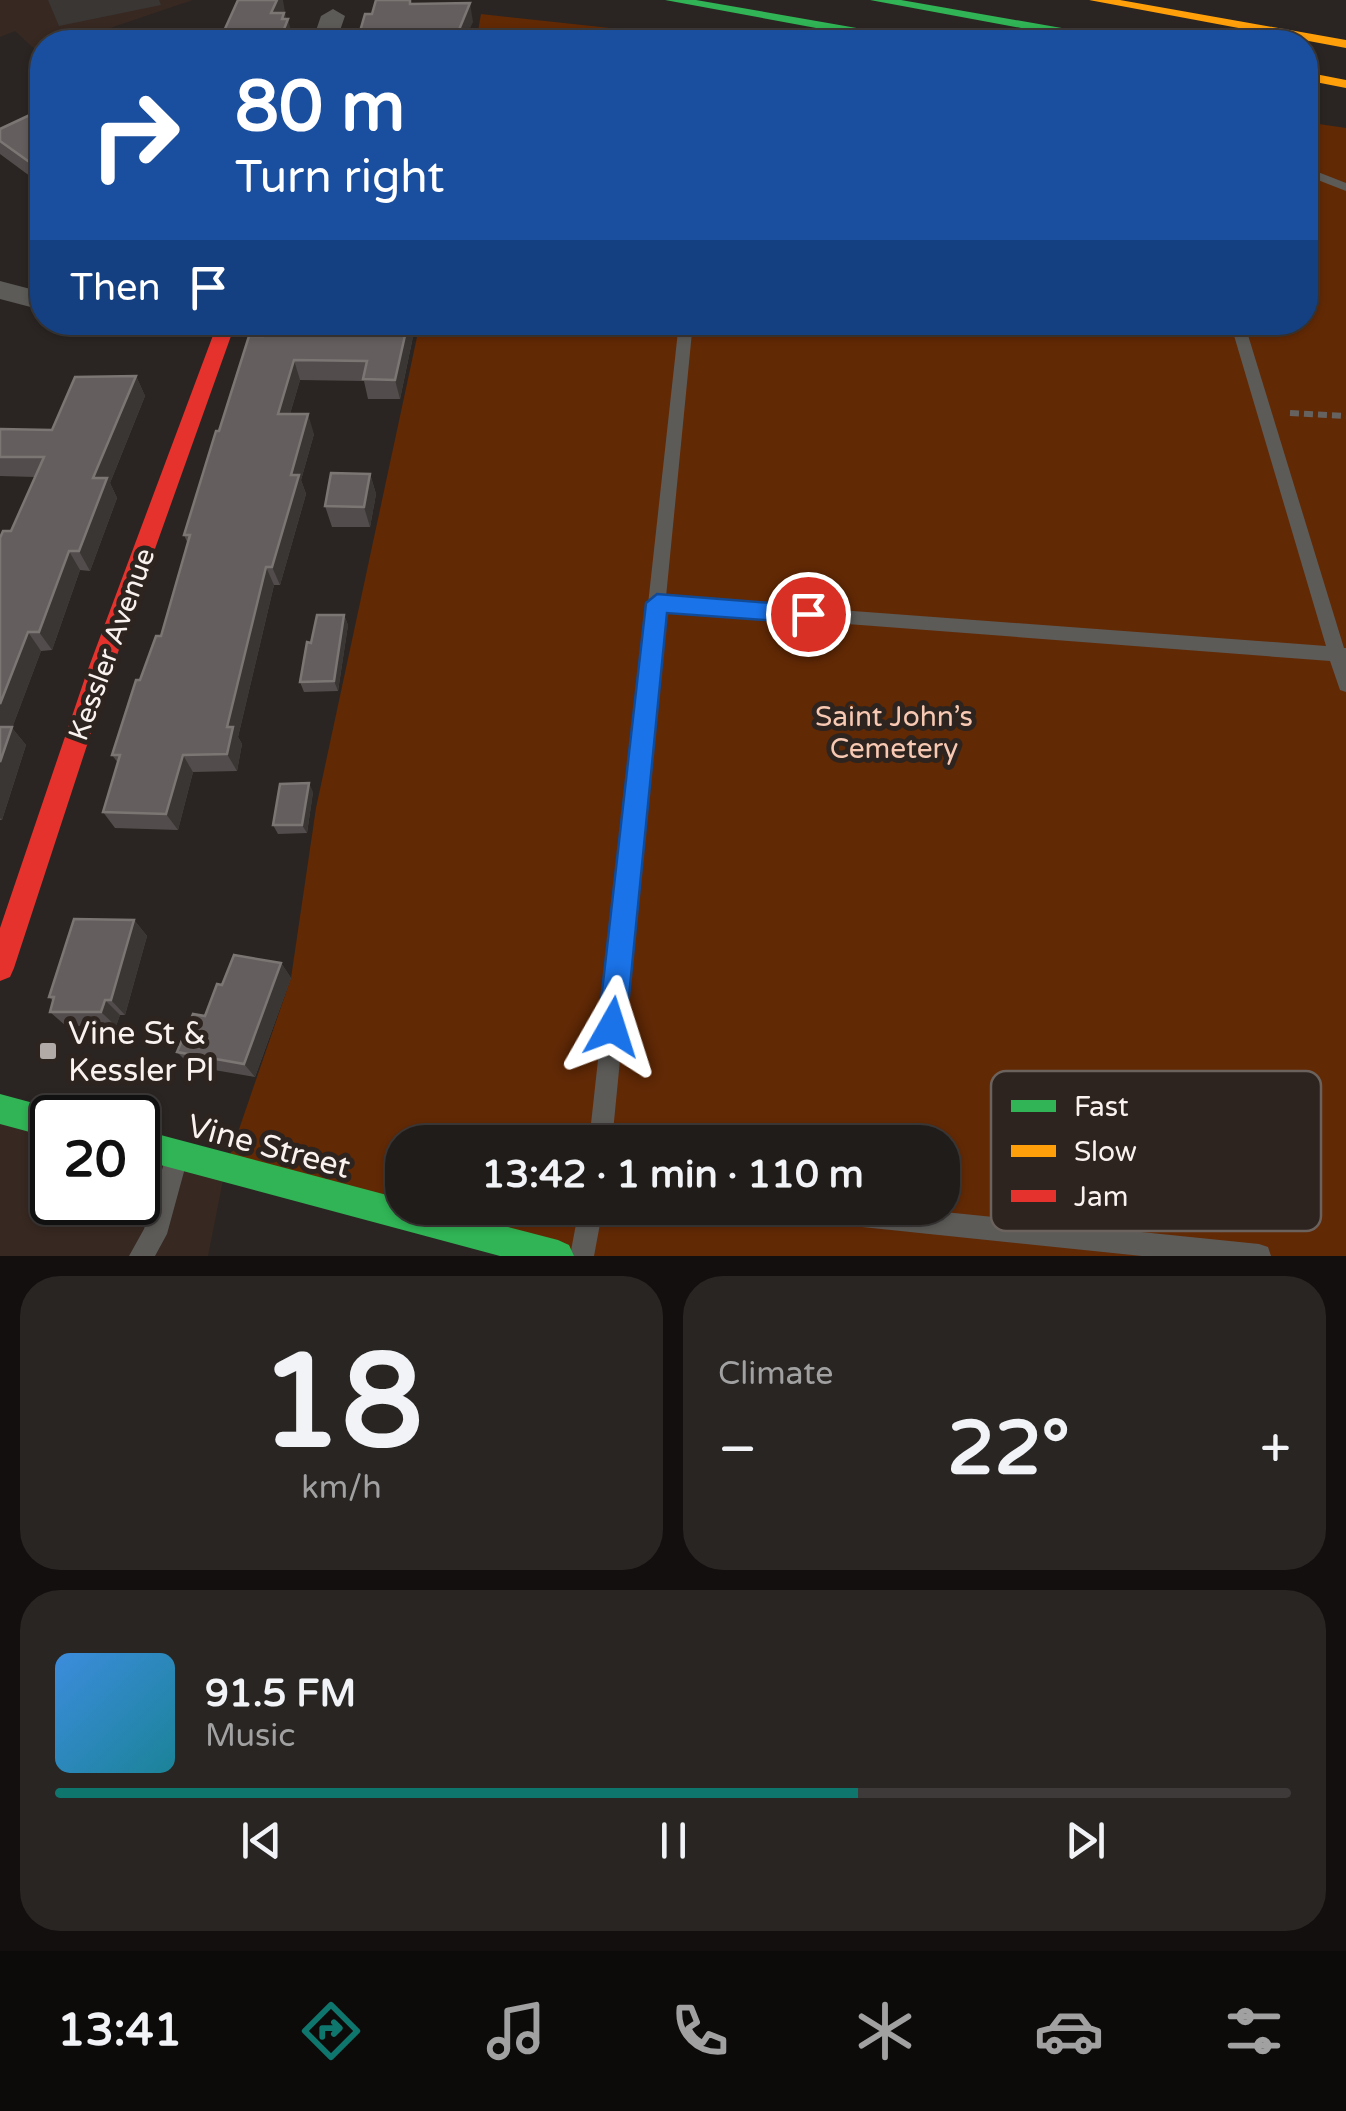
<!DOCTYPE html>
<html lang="en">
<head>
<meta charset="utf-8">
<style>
  :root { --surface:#201c1a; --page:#282523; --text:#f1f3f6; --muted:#a2a1a2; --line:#3d3a39; --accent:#0f766e }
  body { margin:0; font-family:"Varela Round",sans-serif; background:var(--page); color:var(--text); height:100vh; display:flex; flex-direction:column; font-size:38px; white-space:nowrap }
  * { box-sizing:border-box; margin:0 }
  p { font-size:32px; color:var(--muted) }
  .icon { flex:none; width:55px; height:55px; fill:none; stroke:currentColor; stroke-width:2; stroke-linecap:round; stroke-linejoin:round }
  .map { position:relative; height:1256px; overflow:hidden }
  .side { display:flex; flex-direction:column; gap:20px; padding:20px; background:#120f0e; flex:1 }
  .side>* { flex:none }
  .banner { position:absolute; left:30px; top:30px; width:1288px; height:305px; border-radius:40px; box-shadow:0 2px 8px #0004,0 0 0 2px var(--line); background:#1a4fa0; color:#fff; overflow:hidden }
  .speed { position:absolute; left:30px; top:1095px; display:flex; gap:20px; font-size:50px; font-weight:700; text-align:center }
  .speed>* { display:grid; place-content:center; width:130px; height:130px; border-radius:50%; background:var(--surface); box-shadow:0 2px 8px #0004,0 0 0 2px var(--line); line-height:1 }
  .speed .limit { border:5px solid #111; border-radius:15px; background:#fff; color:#111 }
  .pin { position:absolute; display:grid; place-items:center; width:85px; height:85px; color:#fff; margin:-42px; border:5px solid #fff; border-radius:50%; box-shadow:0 2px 10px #0007 }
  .me { position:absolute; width:110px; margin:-55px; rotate:6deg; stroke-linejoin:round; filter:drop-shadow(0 0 8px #0008) }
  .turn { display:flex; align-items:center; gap:35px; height:210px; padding:0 40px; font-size:45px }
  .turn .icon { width:130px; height:130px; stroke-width:2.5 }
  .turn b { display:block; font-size:70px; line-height:85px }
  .then { display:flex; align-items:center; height:95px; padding:0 40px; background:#0003; gap:20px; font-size:38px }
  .big { font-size:75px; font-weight:700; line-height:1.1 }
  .side .tile { flex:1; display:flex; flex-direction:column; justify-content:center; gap:15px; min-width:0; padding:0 35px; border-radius:40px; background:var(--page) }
  .side .dial { align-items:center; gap:0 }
  .dial b { font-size:130px; line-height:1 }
  .song { display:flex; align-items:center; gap:30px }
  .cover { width:120px; height:120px; border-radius:15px; background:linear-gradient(135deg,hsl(210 70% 55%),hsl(190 70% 35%)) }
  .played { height:10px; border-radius:5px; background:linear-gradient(90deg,var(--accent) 65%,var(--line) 65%) }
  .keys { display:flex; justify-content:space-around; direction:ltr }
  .heat { display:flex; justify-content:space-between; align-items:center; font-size:55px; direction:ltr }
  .side .tiles { flex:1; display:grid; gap:20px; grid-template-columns:1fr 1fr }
  .tile:last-child { grid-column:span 2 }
  .trip { position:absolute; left:385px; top:1125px; width:575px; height:100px; border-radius:40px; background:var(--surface); box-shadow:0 2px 8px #0004,0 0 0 2px var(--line); font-weight:700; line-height:100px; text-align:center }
  .tab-bar { display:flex; height:160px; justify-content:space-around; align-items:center; background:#0d0b0a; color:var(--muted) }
  .tab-bar .icon { width:70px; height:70px }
  .tab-bar .active { color:var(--accent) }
  .tab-bar b { font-size:45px; color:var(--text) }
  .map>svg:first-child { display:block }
  .built { fill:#372821 }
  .green { fill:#622905; fill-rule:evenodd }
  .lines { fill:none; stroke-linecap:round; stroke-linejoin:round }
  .path { stroke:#656260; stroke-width:6; stroke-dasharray:9 5; stroke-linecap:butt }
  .lane { fill:#5c5b58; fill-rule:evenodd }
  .street { fill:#5c5b58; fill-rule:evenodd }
  .fast { fill:#30b455; fill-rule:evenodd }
  .slow { fill:#ff9f0a; fill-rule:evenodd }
  .jam { fill:#e5322d; fill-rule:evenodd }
  .wall { fill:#524d4c }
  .shaded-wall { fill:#3a3634 }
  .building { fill:#645f5e; stroke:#7b7674; stroke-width:2.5 }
  .route { fill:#1a73e8; stroke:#114b97; stroke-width:2.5 }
  .poi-dot { fill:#b1aaa7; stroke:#2e241f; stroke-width:4 }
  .labels { text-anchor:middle; stroke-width:10; stroke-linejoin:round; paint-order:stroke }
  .street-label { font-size:28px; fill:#f9f2ef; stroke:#2e241f }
  .park-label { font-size:28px; fill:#f7c8b2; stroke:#2e241f }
  .near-poi-label { font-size:32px; fill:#f9f2ef; stroke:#2e241f; text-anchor:start }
  .near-street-label { font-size:32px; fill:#f9f2ef; stroke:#2e241f }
  .key { fill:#2e241f; stroke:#6b625d; stroke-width:2.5 }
  .key-label { font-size:28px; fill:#f9f2ef }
</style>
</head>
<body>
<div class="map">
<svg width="1346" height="1256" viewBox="0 0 1346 1256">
  <rect width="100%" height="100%" fill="#2a2522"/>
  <g class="built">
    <polygon points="0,0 193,0 69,42 42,42 39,53 15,31 0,37"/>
    <polygon points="0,1109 52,1123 52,1202 138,1202 138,1144 225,1170 208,1256 0,1256"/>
  </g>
  <g class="green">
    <polygon points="481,14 740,42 476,42"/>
    <path d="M 1305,122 L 1346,128 L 1346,1256 L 558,1256 L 225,1170 L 291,978 L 316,808 L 420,323 L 1305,322 ZM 402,1142 L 942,1142 L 942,1208 L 402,1208 Z"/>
  </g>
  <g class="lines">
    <polyline class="path" points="1290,413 1346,416"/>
    <g class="lane">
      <polygon points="1305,167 1346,183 1346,191 1305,175"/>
      <polygon points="679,322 693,322 666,597 1326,646 1230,322 1244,322 1344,648 1346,648 1346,692 1340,690 1330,661 664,610 612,1142 589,1142"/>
      <polygon points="173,1156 181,1160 185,1168 167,1234 155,1256 129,1256 144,1229 165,1160"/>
      <polygon points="579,1208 603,1208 594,1256 570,1256"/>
      <polygon points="783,1208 905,1208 1259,1244 1268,1247 1271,1256 1142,1256 795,1220 787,1216"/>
    </g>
    <g class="street">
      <polygon points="333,9 345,16 336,42 312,42 321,16"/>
      <polygon points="0,281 42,292 42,310 0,299"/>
    </g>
    <g class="fast">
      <polygon points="665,0 696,0 914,38 921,42 892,42"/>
      <polygon points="870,0 901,0 1119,38 1126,42 1097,42"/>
      <polygon points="0,1094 52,1108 64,1118 52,1118 52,1138 0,1124"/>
      <polygon points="138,1129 402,1199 402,1208 434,1208 558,1240 569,1245 574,1256 500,1256 138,1159"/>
    </g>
    <g class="slow">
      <polygon points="1089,0 1120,0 1346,40 1346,48"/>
      <polygon points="1305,72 1346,80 1346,88 1305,80"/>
    </g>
    <polygon class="jam" points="218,322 236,322 111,672 14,968 10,977 0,981 0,928 87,672"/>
  </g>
  <g class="wall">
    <polygon points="42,119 42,185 0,154 0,129"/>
    <polygon points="416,322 400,399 368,399 364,381 300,380 290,414 314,434 301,480 306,494 280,585 274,585 238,737 242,744 237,771 193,772 178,830 115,828 103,812 118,763 112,755 140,680 161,636 188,544 184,535 219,431 263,336"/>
    <polygon points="136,376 145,396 110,483 117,498 90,571 80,570 52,650 41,651 12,728 26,745 2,820 0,820 0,538 11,531 35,477 0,476 0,429 52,430"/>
    <polygon points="370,474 376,494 370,527 332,527 325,506"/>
    <polygon points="344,615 348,625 338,691 304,692 300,682"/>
    <polygon points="313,792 307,833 278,834 273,825"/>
    <polygon points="134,920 147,936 125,1015 120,1015 116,1026 66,1026 50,1012 53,1001 49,997"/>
    <polygon points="281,963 291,978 255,1077 191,1066 177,1052 205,1016 222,985"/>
  </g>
  <g class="shaded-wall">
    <polygon points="48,0 159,0 161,5 59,26"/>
    <polygon points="277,0 283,0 287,24 288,19 293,38 292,42 279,42 271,13"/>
    <polygon points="470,3 473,22 464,42 454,42"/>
    <polygon points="408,322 416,322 400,399 395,380"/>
    <polygon points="294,360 300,380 284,434 278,414"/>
    <polygon points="136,376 145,396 110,483 117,498 90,571 79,551 93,478"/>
    <polygon points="308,414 314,434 301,480 306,494 280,585 272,567 291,475"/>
    <polygon points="370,474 376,494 370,527 364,507"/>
    <polygon points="69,551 80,570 52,650 39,632"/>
    <polygon points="266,567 274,585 238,737 242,744 237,771 227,754 227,727"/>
    <polygon points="344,615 348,625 338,691 334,681"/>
    <polygon points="28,632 41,651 12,728 26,745 2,820 0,818 0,704"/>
    <polygon points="183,755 193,772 178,830 166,814"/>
    <polygon points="309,783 313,792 307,833 302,825"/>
    <polygon points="134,920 147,936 125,1015 111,1000"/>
    <polygon points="281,963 291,978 255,1077 244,1064"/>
    <polygon points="105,1000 120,1015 116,1026 101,1012"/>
  </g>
  <g class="building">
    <polygon points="238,0 277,0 271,13 284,13 282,19 288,19 279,42 219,42"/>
    <polygon points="376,0 410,0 410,4 470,3 454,42 357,42 365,14 372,14"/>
    <polygon points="34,113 42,119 42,171 0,141 0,129"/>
    <polygon points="267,322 408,322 395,380 363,379 367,361 294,360 278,414 308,414 291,475 299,475 272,567 266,567 227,727 233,727 227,754 183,755 166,814 103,812 120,755 112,755 136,680 140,680 156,636 161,636 190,535 184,535 216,431 219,431 249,336 263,336"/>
    <polygon points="136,376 93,478 107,478 79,551 69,551 39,632 28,632 0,704 0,538 3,531 11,531 44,457 0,457 0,429 52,430 75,377"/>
    <polygon points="331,473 370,474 364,507 325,506"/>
    <polygon points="317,615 344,615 334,681 300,682 307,642 311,643"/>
    <polygon points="0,727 12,727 0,762"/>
    <polygon points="309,783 302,825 273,825 280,784"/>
    <polygon points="74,919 134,920 111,1000 105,1000 101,1012 50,1012 54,997 49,997"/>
    <polygon points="234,955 281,963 244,1064 177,1052 193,1014 205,1016 217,984 222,985"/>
  </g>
  <polygon class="route" points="657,594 808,606 819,614 808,623 667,613 626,1027 622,1037 612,1041 602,1037 598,1027 646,603"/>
  <rect class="poi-dot" x="38" y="1041" width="20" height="20" rx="5"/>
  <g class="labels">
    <g class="street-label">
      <text transform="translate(111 644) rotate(-70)" y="10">Kessler Avenue</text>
    </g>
    <g class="park-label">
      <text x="894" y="726">Saint John’s<tspan x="894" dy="32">Cemetery</tspan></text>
    </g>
    <g class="near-poi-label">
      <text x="68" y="1044">Vine St &amp;<tspan x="68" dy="37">Kessler Pl</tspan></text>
    </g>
    <g class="near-street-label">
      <text transform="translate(269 1146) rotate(15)" y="11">Vine Street</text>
    </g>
  </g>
  <rect x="991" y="1071" width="330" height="160" rx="15" class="key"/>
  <rect x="1011" y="1100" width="45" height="12" fill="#30b455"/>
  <rect x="1011" y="1145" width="45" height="12" fill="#ff9f0a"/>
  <rect x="1011" y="1190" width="45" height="12" fill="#e5322d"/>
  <g class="key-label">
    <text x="1074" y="1116">Fast</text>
    <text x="1074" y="1161">Slow</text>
    <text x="1074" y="1206">Jam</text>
  </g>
</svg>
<div class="speed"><div class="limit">20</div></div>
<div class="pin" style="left:808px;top:614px;background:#d93025"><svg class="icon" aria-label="arrive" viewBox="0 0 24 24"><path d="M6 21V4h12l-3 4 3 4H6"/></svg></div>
<svg class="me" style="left:612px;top:1027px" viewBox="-20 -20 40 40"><path d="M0-17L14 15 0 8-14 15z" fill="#1a73e8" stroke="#fff" stroke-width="4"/></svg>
<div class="trip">13:42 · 1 min · 110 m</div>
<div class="banner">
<div class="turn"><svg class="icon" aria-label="right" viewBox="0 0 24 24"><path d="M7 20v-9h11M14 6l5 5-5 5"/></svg><div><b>80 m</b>Turn right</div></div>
<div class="then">Then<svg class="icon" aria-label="arrive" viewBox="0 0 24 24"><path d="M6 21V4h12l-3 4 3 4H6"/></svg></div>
</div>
</div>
<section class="side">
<div class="tiles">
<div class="tile dial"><b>18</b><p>km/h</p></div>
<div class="tile"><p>Climate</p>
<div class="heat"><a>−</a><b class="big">22°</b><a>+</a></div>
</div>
<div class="tile">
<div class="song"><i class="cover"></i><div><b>91.5 FM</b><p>Music</p></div></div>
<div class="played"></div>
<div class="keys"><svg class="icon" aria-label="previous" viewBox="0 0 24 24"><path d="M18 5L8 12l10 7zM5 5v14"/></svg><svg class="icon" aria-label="pause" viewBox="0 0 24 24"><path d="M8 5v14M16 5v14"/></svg><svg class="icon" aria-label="next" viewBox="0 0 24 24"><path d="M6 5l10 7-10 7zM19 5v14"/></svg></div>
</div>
</div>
</section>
<nav class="tab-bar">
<b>13:41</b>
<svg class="icon active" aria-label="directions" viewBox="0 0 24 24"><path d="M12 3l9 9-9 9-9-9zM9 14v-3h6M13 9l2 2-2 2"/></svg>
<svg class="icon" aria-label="music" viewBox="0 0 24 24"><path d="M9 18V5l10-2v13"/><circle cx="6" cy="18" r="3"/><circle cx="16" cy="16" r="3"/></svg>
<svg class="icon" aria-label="phone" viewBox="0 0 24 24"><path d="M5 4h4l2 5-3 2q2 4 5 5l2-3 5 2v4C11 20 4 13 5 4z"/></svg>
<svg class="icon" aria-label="climate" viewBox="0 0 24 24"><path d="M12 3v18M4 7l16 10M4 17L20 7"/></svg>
<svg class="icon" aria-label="car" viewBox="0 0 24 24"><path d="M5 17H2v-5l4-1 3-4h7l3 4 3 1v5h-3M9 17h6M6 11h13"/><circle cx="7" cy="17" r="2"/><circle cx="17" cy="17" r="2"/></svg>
<svg class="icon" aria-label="filters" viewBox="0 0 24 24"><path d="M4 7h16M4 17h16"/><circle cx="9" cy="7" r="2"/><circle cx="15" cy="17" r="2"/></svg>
</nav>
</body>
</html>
